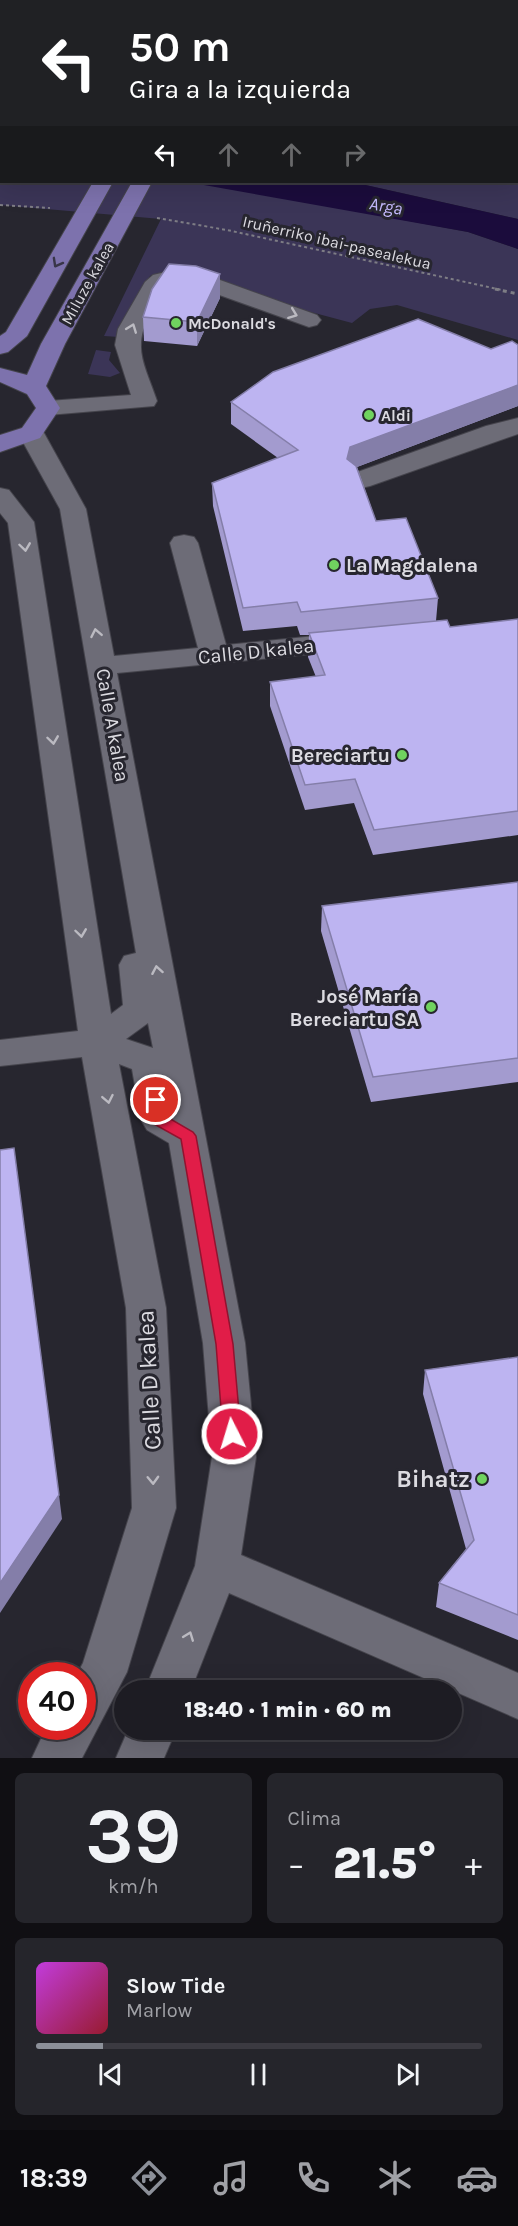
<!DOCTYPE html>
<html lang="es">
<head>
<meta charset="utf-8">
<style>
  :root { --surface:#1d1c23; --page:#25252b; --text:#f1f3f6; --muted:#a0a1a6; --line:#3b3a41; --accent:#8c9099 }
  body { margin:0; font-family:Karla,sans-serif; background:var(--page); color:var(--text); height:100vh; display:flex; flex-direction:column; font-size:22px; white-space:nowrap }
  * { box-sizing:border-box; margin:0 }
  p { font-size:20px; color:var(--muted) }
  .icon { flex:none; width:33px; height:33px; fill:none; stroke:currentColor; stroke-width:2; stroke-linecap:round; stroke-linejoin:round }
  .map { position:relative; height:1758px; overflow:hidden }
  .panel { display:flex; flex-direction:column; gap:15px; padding:15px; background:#100f13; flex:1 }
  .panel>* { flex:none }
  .hud { position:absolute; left:0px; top:0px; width:519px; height:183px; box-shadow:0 6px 24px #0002,0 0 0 2px var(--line); background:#202124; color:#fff; overflow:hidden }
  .speed { position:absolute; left:18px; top:1662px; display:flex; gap:12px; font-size:30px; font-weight:700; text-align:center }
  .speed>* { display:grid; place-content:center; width:78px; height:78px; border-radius:50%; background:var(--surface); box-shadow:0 6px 24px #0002,0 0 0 2px var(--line); line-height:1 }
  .speed .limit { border:9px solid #d22; background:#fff; color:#111 }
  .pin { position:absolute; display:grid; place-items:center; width:51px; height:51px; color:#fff; margin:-26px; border:3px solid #fff; border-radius:50%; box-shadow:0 2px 6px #0007 }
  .me { position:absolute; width:66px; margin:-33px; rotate:355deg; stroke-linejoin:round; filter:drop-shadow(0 0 4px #0008) }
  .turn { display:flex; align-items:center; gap:21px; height:126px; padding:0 30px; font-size:27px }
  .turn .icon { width:78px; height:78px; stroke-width:2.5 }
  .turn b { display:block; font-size:42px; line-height:51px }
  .lanes { display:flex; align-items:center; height:57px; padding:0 30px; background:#0003; justify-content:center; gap:30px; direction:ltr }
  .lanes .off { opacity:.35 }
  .big { font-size:45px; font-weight:800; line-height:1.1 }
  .panel .widget { flex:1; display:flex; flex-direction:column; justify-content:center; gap:9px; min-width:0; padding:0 21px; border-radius:9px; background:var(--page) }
  .panel .dial { align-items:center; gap:0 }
  .dial b { font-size:78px; line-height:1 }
  .song { display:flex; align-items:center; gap:18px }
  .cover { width:72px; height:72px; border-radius:9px; background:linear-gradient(135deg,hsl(290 70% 55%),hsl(350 70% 35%)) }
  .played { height:6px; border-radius:3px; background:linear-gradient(90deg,var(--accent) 15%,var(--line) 15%) }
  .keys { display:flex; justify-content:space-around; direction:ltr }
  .heat { display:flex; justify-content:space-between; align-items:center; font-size:33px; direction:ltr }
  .panel .tiles { flex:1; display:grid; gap:15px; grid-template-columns:1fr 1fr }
  .widget:last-child { grid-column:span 2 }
  .trip { position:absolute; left:114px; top:1680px; width:348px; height:60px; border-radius:30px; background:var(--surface); box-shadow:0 6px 24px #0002,0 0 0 2px var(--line); font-weight:800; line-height:60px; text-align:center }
  .tab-bar { display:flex; height:96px; justify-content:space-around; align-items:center; background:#0c0b0e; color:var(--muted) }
  .tab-bar .icon { width:42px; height:42px }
  .tab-bar .active { color:var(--accent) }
  .tab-bar b { font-size:27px; color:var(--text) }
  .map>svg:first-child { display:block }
  .green { fill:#3b3557 }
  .water { fill:#1b0c3c }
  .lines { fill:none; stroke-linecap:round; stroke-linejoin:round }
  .stream { fill:#1b0c3c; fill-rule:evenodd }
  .minor-casing { stroke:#45444c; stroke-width:2 }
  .major-casing { stroke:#45444c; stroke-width:2 }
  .path-far1 { stroke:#7e7d85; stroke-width:2; stroke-dasharray:3 3; stroke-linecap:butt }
  .path { stroke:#7e7d85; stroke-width:3; stroke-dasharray:4 4; stroke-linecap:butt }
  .minor { fill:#6d6c77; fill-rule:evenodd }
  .major { fill:#7d72ad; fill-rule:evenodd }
  .wall { fill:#a39bcf }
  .shaded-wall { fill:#847ea9 }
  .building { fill:#bdb4f1; stroke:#847ea9; stroke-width:1.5 }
  .oneway { stroke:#383548 }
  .oneway2 { stroke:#bbbac1 }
  .route { fill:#e11d48; stroke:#92132f; stroke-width:1.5 }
  .poi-dot { fill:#70d35f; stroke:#27262f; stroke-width:2 }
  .labels { text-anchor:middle; stroke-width:6; stroke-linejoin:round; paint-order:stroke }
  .far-street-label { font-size:16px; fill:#dcdbe1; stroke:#27262f }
  .far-poi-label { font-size:16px; font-weight:bold; fill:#dcdbe1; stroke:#27262f; text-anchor:start }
  .far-water-label { font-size:18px; font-style:italic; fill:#c4bafd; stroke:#27262f }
  .poi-label { font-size:20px; font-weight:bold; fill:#dcdbe1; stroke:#27262f; text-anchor:end }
  .street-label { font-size:20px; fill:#dcdbe1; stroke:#27262f }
  .near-street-label { font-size:24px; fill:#dcdbe1; stroke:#27262f }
  .near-poi-label { font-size:24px; font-weight:bold; fill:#dcdbe1; stroke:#27262f; text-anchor:end }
</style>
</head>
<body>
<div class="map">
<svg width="518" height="1758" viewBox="0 0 518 1758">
  <rect width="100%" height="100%" fill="#27262f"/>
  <g class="green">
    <polygon points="518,158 518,219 352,182 518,182"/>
    <polygon points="0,160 2,182 205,183 468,232 518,249 518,340 397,305 370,309 352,323 307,311 177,268 150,276 119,337 104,336 161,219 0,205"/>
    <polygon points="96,350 111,352 109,360 120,373 110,377 88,374"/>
  </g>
  <polygon class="water" points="187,182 352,182 518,219 518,249 468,232"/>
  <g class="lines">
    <rect class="stream" x="0" y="102" width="2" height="5"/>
    <g class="minor-casing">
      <g id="minor">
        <polygon points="483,0 503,0 505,2 484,2"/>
        <path d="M 174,270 L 209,276 L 317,315 L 321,320 L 317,325 L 309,327 L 197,287 L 169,285 C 160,292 156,302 151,312 C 131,348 145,365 157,401 L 154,406 L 48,415 L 39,413 L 36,408 L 39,403 L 48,401 L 131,395 L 115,345 L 118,329 L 145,282 L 153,275 Z"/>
        <polygon points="518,418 518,434 370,486 361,488 352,486 348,480 352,474 486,426"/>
        <path d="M 31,425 L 40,428 L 44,433 L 86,509 L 114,656 L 198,648 L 170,543 L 174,537 L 184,535 L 194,537 L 198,543 L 226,645 L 354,632 L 364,635 L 368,641 L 364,647 L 354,650 L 117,673 L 245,1343 L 256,1457 L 241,1555 L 518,1673 L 518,1719 L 229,1593 L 191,1690 L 145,1690 L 195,1566 L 212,1457 L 203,1343 L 169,1143 L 147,1130 L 141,1120 L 132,1069 L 119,1064 L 166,1308 L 176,1508 L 127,1672 L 82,1758 L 32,1758 L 47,1726 L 82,1726 L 82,1676 L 76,1676 L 83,1663 L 132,1508 L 126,1308 L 82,1057 L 0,1066 L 0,1040 L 78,1031 L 8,523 L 0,513 L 0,488 L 9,490 L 34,522 L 111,1014 L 123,1005 L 119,965 L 124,956 L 136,953 L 60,509 L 18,433 L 22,428 ZM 148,1023 L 153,1048 L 126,1039 Z"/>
        <polygon points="128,1730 176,1730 164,1758 116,1758"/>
      </g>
    </g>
    <g class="major-casing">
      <g id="major">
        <polygon points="201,0 219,0 200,2"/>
        <polygon points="233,0 251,0 232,2"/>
        <polygon points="93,182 113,182 27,336 8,352 0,354 0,336 6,332"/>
        <polygon points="132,182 152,182 65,344 46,386 60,408 40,438 0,452 0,435 22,428 36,408 27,394 0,382 0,368 27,375 41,344"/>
      </g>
    </g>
    <g class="path-far1">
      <polyline points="126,2 128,0"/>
      <polyline points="0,205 50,208"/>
      <polyline points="157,218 227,230 502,290"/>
    </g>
    <polyline class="path" points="495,289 518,294"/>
    <use href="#minor" class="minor"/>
    <use href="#major" class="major"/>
  </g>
  <g class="wall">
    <polygon points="220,274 220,298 197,346 144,341 143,317"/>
    <polygon points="231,402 518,406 357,467 376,521 438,598 436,621 450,627 518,619 518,835 373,855 354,803 305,810 270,706 270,682 316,677 308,657 309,635 300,635 297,626 243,631 213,506 212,483 278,458 231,424"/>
    <polygon points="518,882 518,1082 371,1102 321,931 322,906"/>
    <polygon points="518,1357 518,1640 436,1607 439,1583 466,1549 423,1394 425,1370"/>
  </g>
  <g class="shaded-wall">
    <polygon points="220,274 220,298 197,346 197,322"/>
    <polygon points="518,385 518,406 349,470 347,459 350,447"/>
    <polygon points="59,1495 62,1519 0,1613 0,1583"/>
  </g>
  <g class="building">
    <polygon points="169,264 196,266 220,274 197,322 143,317 152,289"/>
    <polygon points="418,319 491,349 512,341 518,345 518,385 350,447 347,459 356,466 376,521 406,518 438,598 301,612 297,602 243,608 212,483 298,450 231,402 273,372"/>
    <polygon points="518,619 518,811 374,830 355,779 305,785 270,682 325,675 309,633 447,620 450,627"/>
    <polygon points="518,882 518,1058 373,1077 322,906"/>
    <polygon points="14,1148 59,1495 0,1583 0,1150"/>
    <polygon points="518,1357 518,1615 439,1583 474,1540 425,1370"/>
  </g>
  <defs><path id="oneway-chevron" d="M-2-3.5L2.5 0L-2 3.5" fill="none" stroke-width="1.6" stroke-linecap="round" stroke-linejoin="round" transform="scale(1.5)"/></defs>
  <use class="oneway" href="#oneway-chevron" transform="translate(57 263) rotate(119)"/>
  <g class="oneway2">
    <use href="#oneway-chevron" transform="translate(293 314) rotate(21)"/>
    <use href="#oneway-chevron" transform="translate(132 328) rotate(-69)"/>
    <use href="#oneway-chevron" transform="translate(25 547) rotate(82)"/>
    <use href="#oneway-chevron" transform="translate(96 633) rotate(-101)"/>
    <use href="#oneway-chevron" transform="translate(53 740) rotate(82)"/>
    <use href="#oneway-chevron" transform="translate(81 933) rotate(82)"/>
    <use href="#oneway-chevron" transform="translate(157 970) rotate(-100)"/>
    <use href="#oneway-chevron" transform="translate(108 1099) rotate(79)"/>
    <use href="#oneway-chevron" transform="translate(153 1480) rotate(88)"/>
    <use href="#oneway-chevron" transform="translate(189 1636) rotate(-69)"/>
  </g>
  <polygon class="route" points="156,1095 164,1100 167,1117 193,1132 196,1136 233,1344 241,1434 238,1439 232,1442 226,1439 223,1434 216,1344 181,1139 154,1124 149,1100"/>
  <g class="poi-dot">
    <circle cx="176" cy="323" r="6"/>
    <circle cx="369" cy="415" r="6"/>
    <circle cx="334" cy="565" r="6"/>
    <circle cx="402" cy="755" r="6"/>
    <circle cx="431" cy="1007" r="6"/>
    <circle cx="482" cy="1479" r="6"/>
  </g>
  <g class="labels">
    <g class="far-street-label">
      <text transform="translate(337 242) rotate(13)" y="6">Iruñerriko ibai-pasealekua</text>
      <text transform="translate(87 283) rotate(-61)" y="6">Miluze kalea</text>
    </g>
    <g class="far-poi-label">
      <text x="188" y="329">McDonald's</text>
      <text x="381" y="421">Aldi</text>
    </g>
    <g class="far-water-label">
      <text transform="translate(386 206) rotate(10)" y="6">Arga</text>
    </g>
    <g class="poi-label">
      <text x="346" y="572" text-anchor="start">La Magdalena</text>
      <text x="390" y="762">Bereciartu</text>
      <text x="419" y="1003">José María<tspan x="419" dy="23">Bereciartu SA</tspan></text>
    </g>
    <g class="street-label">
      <text transform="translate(256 651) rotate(-6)" y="7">Calle D kalea</text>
      <text transform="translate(113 725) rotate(80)" y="7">Calle A kalea</text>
    </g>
    <g class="near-street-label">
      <text transform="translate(149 1380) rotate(-93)" y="8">Calle D kalea</text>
    </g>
    <g class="near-poi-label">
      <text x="470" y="1487">Bihatz</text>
    </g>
  </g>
</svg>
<div class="speed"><div class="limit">40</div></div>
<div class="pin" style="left:156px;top:1100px;background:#d93025"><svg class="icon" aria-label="arrive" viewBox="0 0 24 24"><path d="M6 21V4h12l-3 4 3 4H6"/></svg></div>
<svg class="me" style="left:232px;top:1434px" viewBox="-20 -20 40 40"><circle r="17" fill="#e11d48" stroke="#fff" stroke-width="3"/><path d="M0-11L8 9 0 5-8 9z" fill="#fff"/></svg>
<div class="trip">18:40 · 1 min · 60 m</div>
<div class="hud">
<div class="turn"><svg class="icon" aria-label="left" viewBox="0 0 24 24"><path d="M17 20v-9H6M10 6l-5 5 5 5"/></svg><div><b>50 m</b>Gira a la izquierda</div></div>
<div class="lanes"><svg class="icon" aria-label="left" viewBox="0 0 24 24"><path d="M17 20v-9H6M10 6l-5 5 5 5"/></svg><svg class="icon off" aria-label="ahead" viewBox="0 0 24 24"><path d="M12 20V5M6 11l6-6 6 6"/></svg><svg class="icon off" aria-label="ahead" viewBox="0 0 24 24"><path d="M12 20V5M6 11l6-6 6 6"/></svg><svg class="icon off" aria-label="right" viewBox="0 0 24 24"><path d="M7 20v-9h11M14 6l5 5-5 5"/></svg></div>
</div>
</div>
<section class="panel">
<div class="tiles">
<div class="widget dial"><b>39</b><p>km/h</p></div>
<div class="widget"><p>Clima</p>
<div class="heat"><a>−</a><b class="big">21.5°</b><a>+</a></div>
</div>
<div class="widget">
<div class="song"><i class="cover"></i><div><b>Slow Tide</b><p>Marlow</p></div></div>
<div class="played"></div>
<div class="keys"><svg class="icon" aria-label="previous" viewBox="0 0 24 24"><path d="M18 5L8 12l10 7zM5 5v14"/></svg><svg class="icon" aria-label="pause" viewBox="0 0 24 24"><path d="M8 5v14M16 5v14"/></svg><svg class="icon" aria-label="next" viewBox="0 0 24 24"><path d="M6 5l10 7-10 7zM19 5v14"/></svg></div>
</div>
</div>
</section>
<nav class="tab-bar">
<b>18:39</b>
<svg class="icon active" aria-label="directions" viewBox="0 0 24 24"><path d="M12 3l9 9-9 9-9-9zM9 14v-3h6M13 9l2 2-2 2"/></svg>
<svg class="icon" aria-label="music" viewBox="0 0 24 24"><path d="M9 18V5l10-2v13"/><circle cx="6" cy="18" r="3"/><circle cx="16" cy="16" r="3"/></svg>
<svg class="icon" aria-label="phone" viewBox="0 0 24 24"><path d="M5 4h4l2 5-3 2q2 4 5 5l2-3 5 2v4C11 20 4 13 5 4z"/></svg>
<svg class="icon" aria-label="climate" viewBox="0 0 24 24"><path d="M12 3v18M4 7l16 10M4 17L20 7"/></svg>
<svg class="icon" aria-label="car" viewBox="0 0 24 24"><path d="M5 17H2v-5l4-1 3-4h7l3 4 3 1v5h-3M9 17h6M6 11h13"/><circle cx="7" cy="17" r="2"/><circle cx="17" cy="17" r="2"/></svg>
</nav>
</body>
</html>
